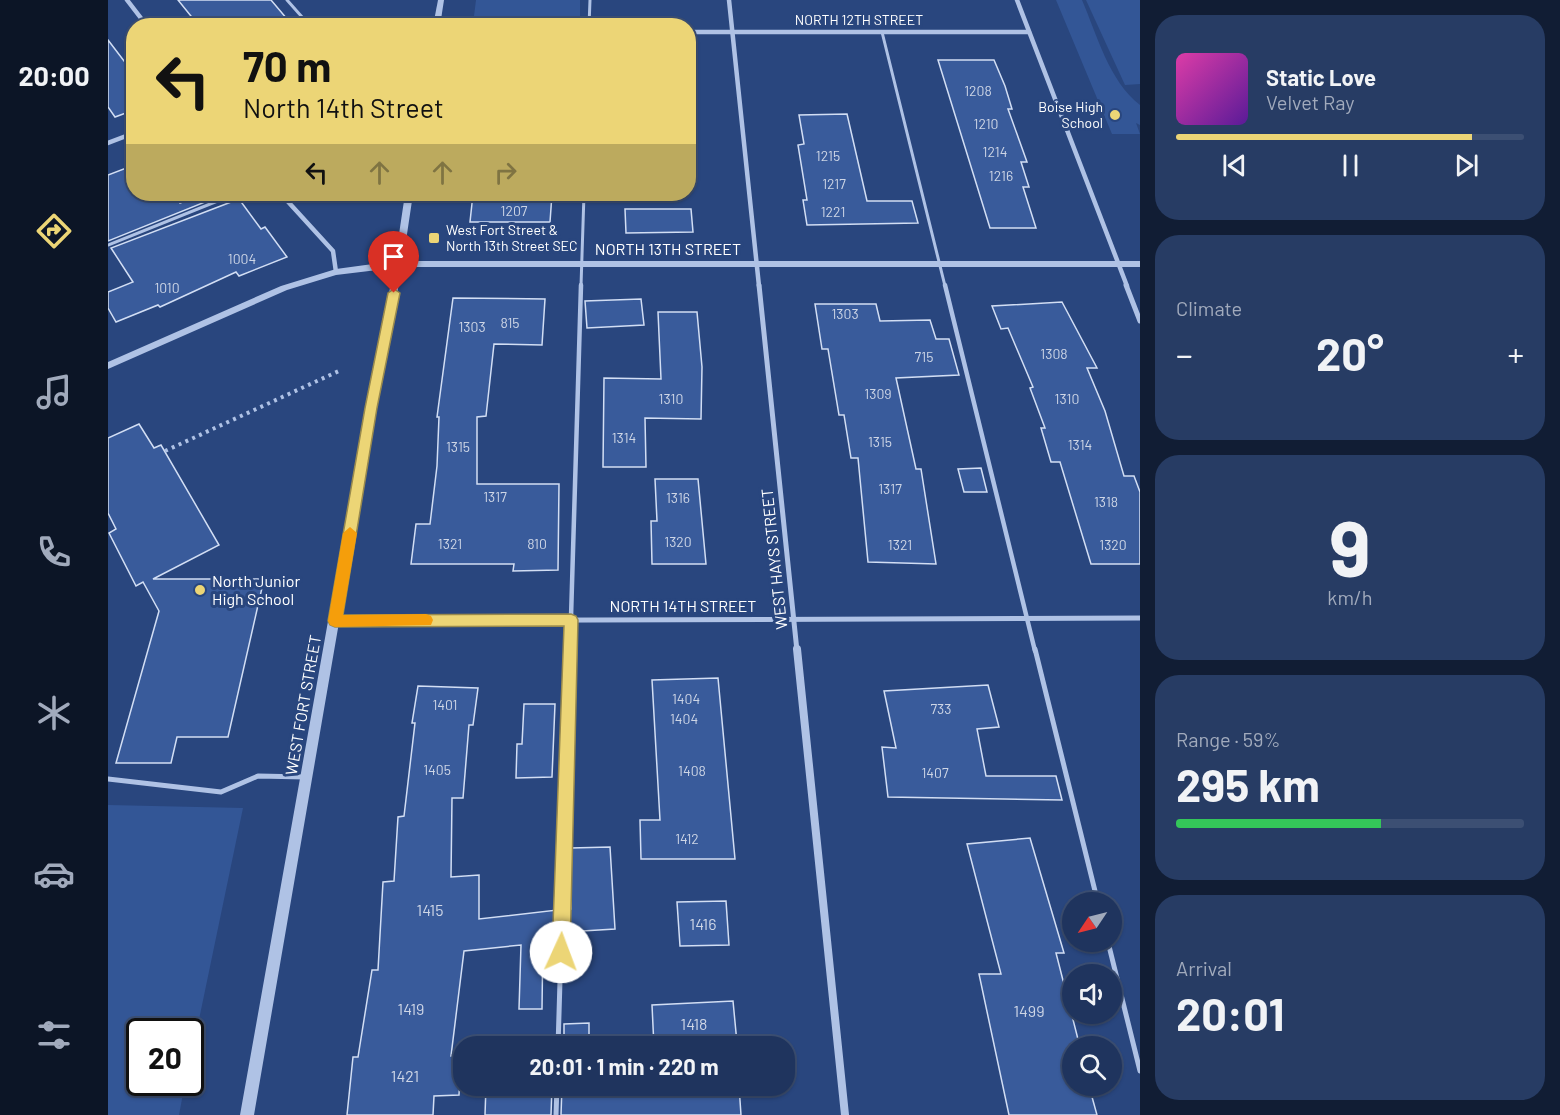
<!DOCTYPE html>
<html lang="en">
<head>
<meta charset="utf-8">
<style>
  :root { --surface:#1f345e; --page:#273c64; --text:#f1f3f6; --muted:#a1aabc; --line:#3c4f73; --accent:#ecd576 }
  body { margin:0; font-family:Barlow,sans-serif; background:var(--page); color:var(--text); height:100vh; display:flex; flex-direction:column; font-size:22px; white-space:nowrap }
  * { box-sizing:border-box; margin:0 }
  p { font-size:20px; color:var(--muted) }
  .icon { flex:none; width:33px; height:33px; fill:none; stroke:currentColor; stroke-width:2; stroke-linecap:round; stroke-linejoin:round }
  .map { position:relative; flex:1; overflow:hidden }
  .details { display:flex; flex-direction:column; gap:15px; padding:15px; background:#111d34; width:420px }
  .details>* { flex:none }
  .guide { position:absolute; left:18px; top:18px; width:570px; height:183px; border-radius:24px; box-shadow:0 2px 4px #0004,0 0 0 2px var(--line); background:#ecd576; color:#111; overflow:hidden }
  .needle { width:39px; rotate:235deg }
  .buttons { position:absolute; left:954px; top:892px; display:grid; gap:12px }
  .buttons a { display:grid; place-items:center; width:60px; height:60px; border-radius:50%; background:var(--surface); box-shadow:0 2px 4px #0004,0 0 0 2px var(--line); font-size:30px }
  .speed { position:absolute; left:18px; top:1018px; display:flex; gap:12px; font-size:30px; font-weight:700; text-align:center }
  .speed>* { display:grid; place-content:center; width:78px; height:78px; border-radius:50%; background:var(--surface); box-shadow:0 2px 4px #0004,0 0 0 2px var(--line); line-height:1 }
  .speed .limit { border:3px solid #111; border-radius:9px; background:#fff; color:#111 }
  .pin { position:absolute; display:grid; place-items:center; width:51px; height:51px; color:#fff; margin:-62px -26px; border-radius:50% 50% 50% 0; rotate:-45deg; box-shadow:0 0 6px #0007 }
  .pin .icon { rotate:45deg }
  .me { position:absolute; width:66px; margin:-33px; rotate:2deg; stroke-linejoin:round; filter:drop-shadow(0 0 4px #0008) }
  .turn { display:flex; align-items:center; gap:21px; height:126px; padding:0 18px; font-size:27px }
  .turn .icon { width:78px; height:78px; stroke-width:2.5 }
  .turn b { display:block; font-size:42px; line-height:51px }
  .lanes { display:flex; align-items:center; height:57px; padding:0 18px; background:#0003; justify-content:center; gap:30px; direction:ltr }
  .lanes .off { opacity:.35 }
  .big { font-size:45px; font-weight:700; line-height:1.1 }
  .details .tile { flex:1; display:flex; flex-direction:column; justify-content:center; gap:9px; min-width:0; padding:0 21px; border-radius:24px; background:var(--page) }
  .details .dial { align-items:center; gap:0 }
  .dial b { font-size:78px; line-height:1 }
  .song { display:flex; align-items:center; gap:18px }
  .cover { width:72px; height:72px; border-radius:9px; background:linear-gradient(135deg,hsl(320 70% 55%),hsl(270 70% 35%)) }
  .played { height:6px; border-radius:3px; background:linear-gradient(90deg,var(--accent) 85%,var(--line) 85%) }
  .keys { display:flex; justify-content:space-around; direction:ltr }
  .heat { display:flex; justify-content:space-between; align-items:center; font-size:33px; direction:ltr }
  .charge { height:9px; border-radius:4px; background:linear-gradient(90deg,#34c759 59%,var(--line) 0) }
  .trip { position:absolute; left:345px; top:1036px; width:342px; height:60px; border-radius:24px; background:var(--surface); box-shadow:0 2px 4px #0004,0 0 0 2px var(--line); font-weight:700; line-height:60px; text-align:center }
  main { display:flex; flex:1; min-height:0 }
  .tab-bar { display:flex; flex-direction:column; width:108px; justify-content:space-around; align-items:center; background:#0c1526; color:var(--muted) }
  .tab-bar .icon { width:42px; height:42px }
  .tab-bar .active { color:var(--accent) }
  .tab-bar b { font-size:27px; color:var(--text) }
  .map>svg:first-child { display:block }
  .green { fill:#335696 }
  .building { fill:#395b9b; stroke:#d2def4; stroke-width:1.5 }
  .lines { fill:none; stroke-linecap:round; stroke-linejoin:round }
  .path { stroke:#afc2e5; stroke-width:4; stroke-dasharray:3 4.5; stroke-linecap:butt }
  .service-far2 { stroke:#afc2e5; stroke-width:3 }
  .service-far1 { stroke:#afc2e5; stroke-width:4.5 }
  .service { stroke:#afc2e5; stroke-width:5 }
  .minor-far2 { stroke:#afc2e5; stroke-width:4.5 }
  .minor-far1 { stroke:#afc2e5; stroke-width:5 }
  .minor { stroke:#afc2e5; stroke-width:8 }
  .tertiary { fill:#afc2e5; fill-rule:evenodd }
  .route { fill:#ecd576; stroke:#998a4d; stroke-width:1.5 }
  .slow { fill:#f59e0b }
  .poi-dot { fill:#ecd576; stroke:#29467e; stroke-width:2 }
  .labels { text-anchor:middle; stroke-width:6; stroke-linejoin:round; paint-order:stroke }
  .far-street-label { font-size:14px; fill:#fff; stroke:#29467e }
  .number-label { font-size:14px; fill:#ced6e6 }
  .far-poi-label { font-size:14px; fill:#fff; stroke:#29467e; text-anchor:end }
  .street-label { font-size:16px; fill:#fff; stroke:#29467e }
  .poi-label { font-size:16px; fill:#fff; stroke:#29467e; text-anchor:start }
  .near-number-label { font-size:16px; fill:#ced6e6 }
</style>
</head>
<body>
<main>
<nav class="tab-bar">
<b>20:00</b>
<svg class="icon active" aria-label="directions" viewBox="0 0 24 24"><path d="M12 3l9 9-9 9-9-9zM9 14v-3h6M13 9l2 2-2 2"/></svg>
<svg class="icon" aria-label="music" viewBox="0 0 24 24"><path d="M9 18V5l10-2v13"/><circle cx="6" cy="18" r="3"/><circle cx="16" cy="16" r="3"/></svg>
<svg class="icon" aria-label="phone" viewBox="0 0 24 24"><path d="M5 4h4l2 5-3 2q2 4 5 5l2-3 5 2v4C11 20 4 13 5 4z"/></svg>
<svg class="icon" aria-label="climate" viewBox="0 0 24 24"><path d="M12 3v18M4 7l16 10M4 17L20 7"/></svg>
<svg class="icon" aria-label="car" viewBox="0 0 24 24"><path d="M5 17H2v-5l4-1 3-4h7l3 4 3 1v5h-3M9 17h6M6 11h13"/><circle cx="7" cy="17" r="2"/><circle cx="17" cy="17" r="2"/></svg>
<svg class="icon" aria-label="filters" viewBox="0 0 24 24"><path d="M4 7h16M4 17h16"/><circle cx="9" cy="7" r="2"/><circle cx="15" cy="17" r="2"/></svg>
</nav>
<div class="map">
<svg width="1032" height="1115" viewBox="0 0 1032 1115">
  <rect width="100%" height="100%" fill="#29467e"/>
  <g class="green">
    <polygon points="368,0 472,0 472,16 366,16"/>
    <path d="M 948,0 L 974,0 C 989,35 1001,81 1032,105 L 1032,125 L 1028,123 L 1032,134 L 1004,134 Z"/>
    <polygon points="978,0 1032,0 1032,84 1017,85"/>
    <polygon points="0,805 135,808 83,1058 82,1032 32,1032 32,1083 77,1083 71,1115 0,1115"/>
  </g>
  <g class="building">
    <polygon points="70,0 163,0 185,26 91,26"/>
    <polygon points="0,40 26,74 26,110 7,117 0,107"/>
    <polygon points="830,60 886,60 897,86 904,109 900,109 919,162 913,162 921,187 915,187 928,228 882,228"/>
    <polygon points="739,114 759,201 804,201 810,223 699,225 695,200 699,200 690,145 696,144 691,115"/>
    <polygon points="26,165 26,194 66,194 72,203 96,194 110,194 112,196 0,241 0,175"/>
    <polygon points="365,194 444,194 442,222 362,222"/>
    <polygon points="131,199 153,229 157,227 179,257 131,276 128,272 52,307 50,305 8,322 0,308 0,292 25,282 3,248"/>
    <polygon points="517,209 583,209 585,232 518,233"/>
    <polygon points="345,298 437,299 434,345 386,344 378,416 369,417 369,484 451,484 450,570 405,571 406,564 303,564 308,524 322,524 329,466 331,417 329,417"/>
    <polygon points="533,299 536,325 479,328 477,301"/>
    <polygon points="954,302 989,368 979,368 997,411 1016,476 1026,476 1032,492 1032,564 983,564 952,462 943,462 933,428 937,428 922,388 925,387 900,328 893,329 884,306"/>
    <polygon points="707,304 768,304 772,321 822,320 828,339 841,339 851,375 788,378 808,469 813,469 828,564 760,562 750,458 743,458 736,415 731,415 720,349 714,349"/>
    <polygon points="550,312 589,312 594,367 593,419 537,418 538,467 495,467 496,378 553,379"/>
    <polygon points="31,424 46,448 53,445 111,545 45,579 156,579 120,737 69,737 63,763 8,763 51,611 35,582 28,586 1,533 8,529 0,513 0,438"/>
    <polygon points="873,468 879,492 856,492 850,469"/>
    <polygon points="547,479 590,479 598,564 544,564 543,521 549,521"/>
    <polygon points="610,678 627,859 533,859 532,820 552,820 544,680"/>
    <polygon points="880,685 891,727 869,729 878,776 948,776 954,800 780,797 774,747 788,748 776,691"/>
    <polygon points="310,686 370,688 365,725 361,725 355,798 344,798 343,877 371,875 371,919 449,910 449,932 435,933 434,1009 411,1009 413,945 356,951 343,1056 353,1055 351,1095 326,1096 325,1115 239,1115 245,1057 250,1057 264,970 270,970 275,882 286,881 290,817 296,816 307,723 304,723"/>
    <polygon points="416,704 447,704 444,777 408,778 409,744 414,744"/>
    <polygon points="922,838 956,953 948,953 972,1047 964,1047 964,1086 981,1086 989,1115 901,1115 871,974 893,974 859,844"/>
    <polygon points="502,847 507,929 458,932 459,909 463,909 463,848"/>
    <polygon points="618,901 621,945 572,946 569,902"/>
    <polygon points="625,1001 629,1043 546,1047 544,1005"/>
    <polygon points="481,1023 481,1047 456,1047 456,1024"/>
    <polygon points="378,1086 444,1086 443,1115 377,1115"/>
    <polygon points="454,1086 631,1086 633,1115 453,1115"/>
  </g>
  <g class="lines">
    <polyline class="path" points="57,451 233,370"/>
    <g class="service-far2">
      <polyline points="179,0 202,26"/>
      <polyline points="481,26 482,0"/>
      <polyline points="774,32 837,286"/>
      <polyline points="0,245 127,194"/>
      <polyline points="473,286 476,194"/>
    </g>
    <g class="service-far1">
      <polyline points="837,285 927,651"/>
      <polyline points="462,651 473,285"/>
    </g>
    <g class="service">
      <polyline points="927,649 990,903"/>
      <polyline points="0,779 113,792 150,776 197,777"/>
      <polyline points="1000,942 1032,1071"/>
      <polyline points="450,1047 462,649"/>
      <polyline points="448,1115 449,1086"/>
    </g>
    <g class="minor-far2">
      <polyline points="19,0 39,26"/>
      <polyline points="621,0 651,286"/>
      <polyline points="909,0 1019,286"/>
      <polyline points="580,32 921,32"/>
      <polyline points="0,143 26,133"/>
      <polyline points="173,194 225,251 228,272"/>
    </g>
    <g class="minor-far1">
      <polyline points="651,285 689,651"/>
      <polyline points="1018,285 1032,321"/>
      <polyline points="227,621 1032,618"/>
    </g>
    <polyline class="minor" points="689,649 737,1115"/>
    <g class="tertiary">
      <polygon points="330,0 336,0 332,26 325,26"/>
      <polygon points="297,194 305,194 295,261 1032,261 1032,267 294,267 268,408 146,1115 132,1115 258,408 286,268 228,275 179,290 0,369 0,362 173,286 228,269 287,261"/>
    </g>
  </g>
  <polygon class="route" points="286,289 292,293 269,408 235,615 463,614 468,616 470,620 462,952 459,958 453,960 447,958 444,952 456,626 227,627 222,625 220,621 257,408 280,293"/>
  <polygon class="slow" points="242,527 249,533 235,615 318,614 323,616 325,620 323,625 227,627 222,625 220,621 235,533"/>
  <g class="poi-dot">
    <circle cx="1007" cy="115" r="6"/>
    <rect x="320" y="232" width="12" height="12" rx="3"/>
    <circle cx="92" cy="590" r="6"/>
  </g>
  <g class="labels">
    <g class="far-street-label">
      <text x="751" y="25">NORTH 12TH STREET</text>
    </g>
    <g class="number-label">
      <text x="870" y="96">1208</text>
      <text x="878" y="129">1210</text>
      <text x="887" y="157">1214</text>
      <text x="720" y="161">1215</text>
      <text x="893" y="181">1216</text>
      <text x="726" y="189">1217</text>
      <text x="406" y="216">1207</text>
      <text x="725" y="217">1221</text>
      <text x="134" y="264">1004</text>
      <text x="59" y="293">1010</text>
      <text x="737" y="319">1303</text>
      <text x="402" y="328">815</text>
      <text x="364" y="332">1303</text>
      <text x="946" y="359">1308</text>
      <text x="816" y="362">715</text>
      <text x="770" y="399">1309</text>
      <text x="563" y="404">1310</text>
      <text x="959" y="404">1310</text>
      <text x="516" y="443">1314</text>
      <text x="772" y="447">1315</text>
      <text x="972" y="450">1314</text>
      <text x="350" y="452">1315</text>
      <text x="782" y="494">1317</text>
      <text x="387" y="502">1317</text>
      <text x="570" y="503">1316</text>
      <text x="998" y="507">1318</text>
      <text x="570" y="547">1320</text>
      <text x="342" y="549">1321</text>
      <text x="429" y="549">810</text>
      <text x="792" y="550">1321</text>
      <text x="1005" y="550">1320</text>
      <text x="578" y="704">1404</text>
      <text x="337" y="710">1401</text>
      <text x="833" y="714">733</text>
      <text x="576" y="724">1404</text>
      <text x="329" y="775">1405</text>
      <text x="584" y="776">1408</text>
      <text x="827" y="778">1407</text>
      <text x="579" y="844">1412</text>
    </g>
    <g class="far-poi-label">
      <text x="995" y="112">Boise High<tspan x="995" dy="16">School</tspan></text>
      <text x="338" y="235" text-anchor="start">West Fort Street &amp;<tspan x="338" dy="16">North 13th Street SEC</tspan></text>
    </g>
    <g class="street-label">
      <text x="560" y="255">NORTH 13TH STREET</text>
      <text transform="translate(666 559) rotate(-96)" y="6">WEST HAYS STREET</text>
      <text x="575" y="612">NORTH 14TH STREET</text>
      <text transform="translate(195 705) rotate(-80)" y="6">WEST FORT STREET</text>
    </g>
    <g class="poi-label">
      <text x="104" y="587">North Junior<tspan x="104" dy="18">High School</tspan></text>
    </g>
    <g class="near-number-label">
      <text x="322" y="916">1415</text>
      <text x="595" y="930">1416</text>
      <text x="303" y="1015">1419</text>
      <text x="921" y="1017">1499</text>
      <text x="586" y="1030">1418</text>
      <text x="297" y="1082">1421</text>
    </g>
  </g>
</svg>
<div class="buttons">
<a><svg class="needle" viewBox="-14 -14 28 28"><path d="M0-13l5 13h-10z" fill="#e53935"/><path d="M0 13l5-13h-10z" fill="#a1aabc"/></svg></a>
<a><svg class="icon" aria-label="sound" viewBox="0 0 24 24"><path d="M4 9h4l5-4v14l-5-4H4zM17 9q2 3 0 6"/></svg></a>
<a><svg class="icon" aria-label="search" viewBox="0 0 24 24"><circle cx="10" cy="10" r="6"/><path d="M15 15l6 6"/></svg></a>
</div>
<div class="speed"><div class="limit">20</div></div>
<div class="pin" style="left:286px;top:293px;background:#d93025"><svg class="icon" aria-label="arrive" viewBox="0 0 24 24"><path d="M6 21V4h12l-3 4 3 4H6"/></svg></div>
<svg class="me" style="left:453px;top:952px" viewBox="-20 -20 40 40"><circle r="19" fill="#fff"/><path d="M0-13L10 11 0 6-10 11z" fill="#ecd576"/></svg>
<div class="trip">20:01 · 1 min · 220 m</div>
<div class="guide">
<div class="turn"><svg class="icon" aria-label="left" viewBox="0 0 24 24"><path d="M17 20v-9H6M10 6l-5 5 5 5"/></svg><div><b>70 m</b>North 14th Street</div></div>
<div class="lanes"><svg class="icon" aria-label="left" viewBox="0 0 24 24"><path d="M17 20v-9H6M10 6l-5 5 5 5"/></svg><svg class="icon off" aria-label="ahead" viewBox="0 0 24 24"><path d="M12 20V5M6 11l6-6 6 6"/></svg><svg class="icon off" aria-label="ahead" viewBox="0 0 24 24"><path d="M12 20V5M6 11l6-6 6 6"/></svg><svg class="icon off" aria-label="right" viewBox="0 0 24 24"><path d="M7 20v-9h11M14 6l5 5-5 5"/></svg></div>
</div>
</div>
<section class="details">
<div class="tile">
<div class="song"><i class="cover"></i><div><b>Static Love</b><p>Velvet Ray</p></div></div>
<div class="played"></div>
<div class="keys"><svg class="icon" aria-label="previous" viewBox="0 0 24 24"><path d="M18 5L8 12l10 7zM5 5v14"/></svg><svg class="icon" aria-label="pause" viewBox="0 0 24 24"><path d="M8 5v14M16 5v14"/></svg><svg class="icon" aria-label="next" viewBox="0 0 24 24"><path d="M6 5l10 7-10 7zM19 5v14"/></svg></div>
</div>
<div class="tile"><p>Climate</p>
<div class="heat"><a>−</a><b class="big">20°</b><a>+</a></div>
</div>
<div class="tile dial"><b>9</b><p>km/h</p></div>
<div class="tile"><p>Range · 59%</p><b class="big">295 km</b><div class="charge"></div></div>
<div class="tile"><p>Arrival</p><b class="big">20:01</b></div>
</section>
</main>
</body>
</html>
